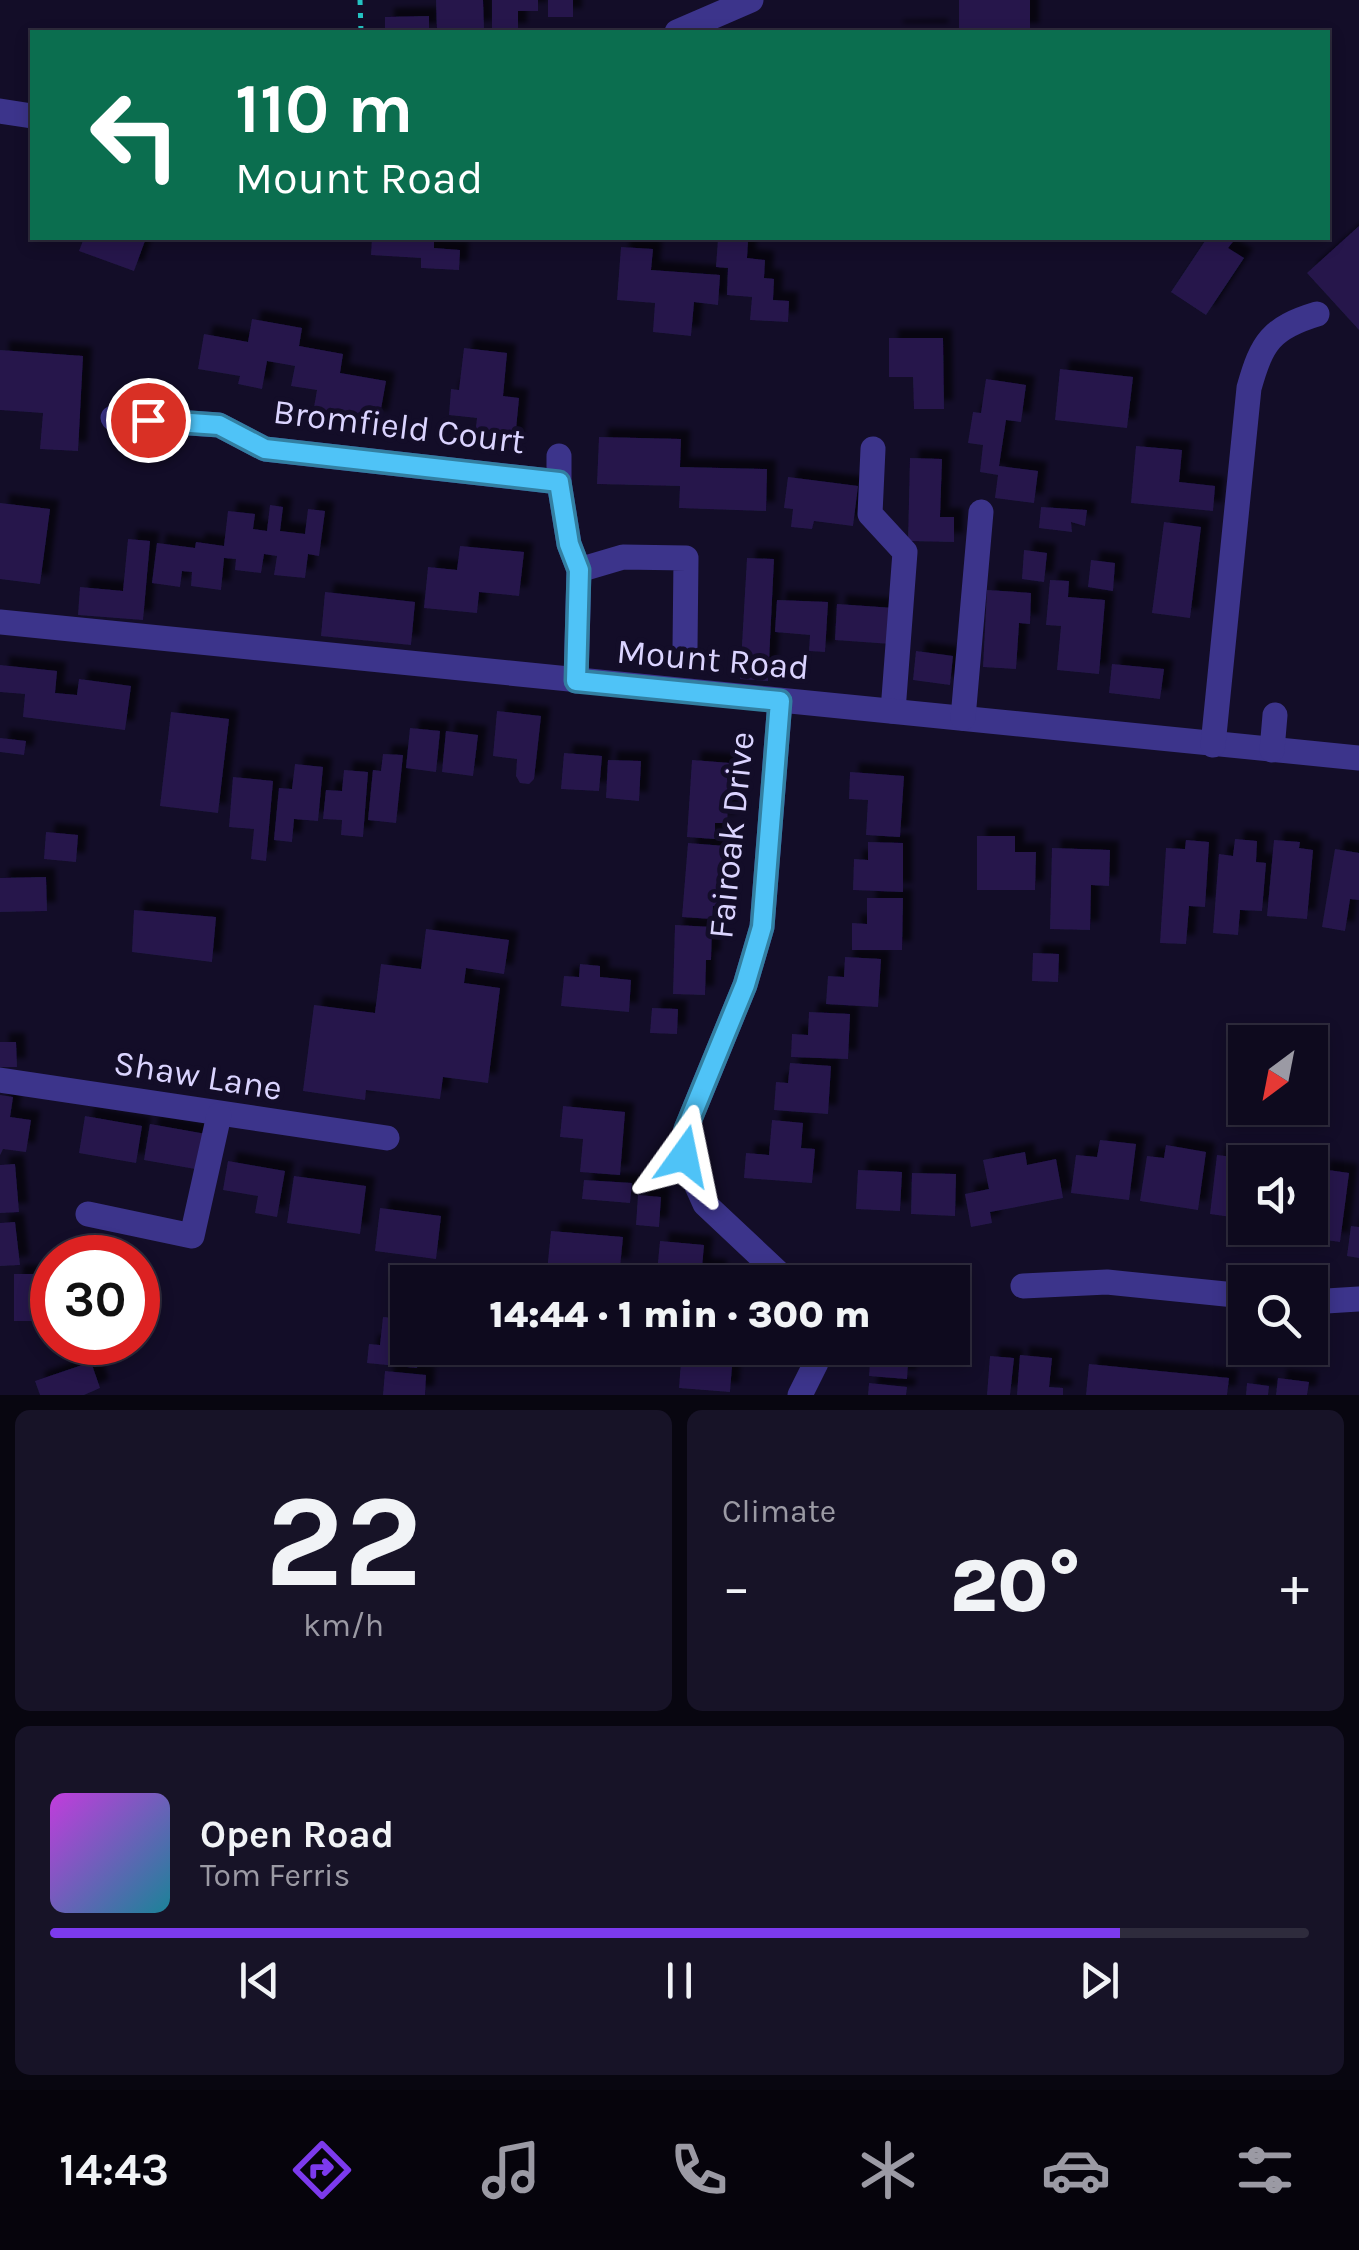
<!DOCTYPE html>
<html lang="en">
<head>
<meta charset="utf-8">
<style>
  :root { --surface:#0e0a1e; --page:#171327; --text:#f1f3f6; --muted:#9b9aa4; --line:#2e2b3c; --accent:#7c3aed }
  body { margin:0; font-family:Karla,sans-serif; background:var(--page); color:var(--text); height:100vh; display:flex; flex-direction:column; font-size:38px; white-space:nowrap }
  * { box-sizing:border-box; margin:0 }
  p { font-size:32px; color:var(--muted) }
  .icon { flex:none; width:55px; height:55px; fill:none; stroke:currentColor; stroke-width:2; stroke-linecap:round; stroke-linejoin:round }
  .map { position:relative; height:1395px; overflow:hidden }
  .sheet { display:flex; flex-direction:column; gap:15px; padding:15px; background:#080610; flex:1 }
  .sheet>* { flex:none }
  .guide { position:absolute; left:30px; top:30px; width:1300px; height:210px; border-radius:0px; box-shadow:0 5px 15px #0003,0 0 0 2px var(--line); background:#0b6e4f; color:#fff; overflow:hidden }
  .needle { width:65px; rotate:212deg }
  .fabs { position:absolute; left:1228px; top:1025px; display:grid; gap:20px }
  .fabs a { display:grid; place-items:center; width:100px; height:100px; border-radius:0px; background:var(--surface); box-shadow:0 5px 15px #0003,0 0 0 2px var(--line); font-size:50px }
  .speed { position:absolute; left:30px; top:1235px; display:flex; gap:20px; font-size:50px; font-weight:700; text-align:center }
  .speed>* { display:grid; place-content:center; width:130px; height:130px; border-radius:50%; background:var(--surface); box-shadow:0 5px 15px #0003,0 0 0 2px var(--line); line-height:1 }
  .speed .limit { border:15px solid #d22; background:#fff; color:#111 }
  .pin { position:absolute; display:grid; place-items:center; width:85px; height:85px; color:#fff; margin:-42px; border:5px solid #fff; border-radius:50%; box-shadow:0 2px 10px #0007 }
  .me { position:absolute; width:110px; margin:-55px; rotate:12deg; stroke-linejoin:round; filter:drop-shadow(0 0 8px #0008) }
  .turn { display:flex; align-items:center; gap:35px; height:210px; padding:0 40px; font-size:45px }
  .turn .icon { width:130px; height:130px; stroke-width:2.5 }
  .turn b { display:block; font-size:70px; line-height:85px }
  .big { font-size:75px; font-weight:800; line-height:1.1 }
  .sheet .tile { flex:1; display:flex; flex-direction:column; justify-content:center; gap:15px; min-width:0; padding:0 35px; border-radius:15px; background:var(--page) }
  .sheet .dial { align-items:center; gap:0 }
  .dial b { font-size:130px; line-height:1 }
  .song { display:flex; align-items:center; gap:30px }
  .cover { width:120px; height:120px; border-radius:15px; background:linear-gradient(135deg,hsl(290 70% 55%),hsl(190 70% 35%)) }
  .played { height:10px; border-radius:5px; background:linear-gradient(90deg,var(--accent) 85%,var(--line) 85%) }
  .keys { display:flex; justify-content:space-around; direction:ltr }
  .heat { display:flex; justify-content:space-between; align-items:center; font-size:55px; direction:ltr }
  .sheet .tiles { flex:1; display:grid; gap:15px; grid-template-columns:1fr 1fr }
  .tile:last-child { grid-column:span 2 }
  .trip { position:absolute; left:390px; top:1265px; width:580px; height:100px; border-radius:0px; background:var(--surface); box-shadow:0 5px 15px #0003,0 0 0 2px var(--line); font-weight:800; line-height:100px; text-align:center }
  .menu { display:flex; height:160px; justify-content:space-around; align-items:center; background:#06040c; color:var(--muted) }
  .menu .icon { width:70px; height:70px }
  .menu .selected { color:var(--accent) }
  .menu b { font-size:45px; color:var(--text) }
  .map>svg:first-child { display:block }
  .building { fill:#25184b; filter:url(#shadow) }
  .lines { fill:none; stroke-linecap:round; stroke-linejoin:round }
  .path { stroke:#24c3c2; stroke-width:5; stroke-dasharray:5 8; stroke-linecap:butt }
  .minor { stroke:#3c348b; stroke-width:25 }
  .route-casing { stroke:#337fa1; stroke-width:25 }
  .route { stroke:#4fc3f7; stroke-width:18 }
  .labels { text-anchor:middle; stroke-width:10; stroke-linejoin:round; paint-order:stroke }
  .street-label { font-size:35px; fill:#dbd4ff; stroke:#130d28 }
</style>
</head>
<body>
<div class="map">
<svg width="1359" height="1395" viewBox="0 0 1359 1395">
  <defs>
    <filter id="shadow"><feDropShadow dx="9" dy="-9" stdDeviation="2.5" flood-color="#0009"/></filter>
  </defs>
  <rect width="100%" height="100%" fill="#130d28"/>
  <g class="building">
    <polygon points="436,0 483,0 484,29 437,32"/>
    <polygon points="492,0 538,0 538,11 518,11 518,32 492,32"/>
    <rect x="548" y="0" width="25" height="17"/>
    <rect x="959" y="0" width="71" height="32"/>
    <polygon points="429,16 429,32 385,32 385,17"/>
    <polygon points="939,28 939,32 894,32 894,29"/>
    <polygon points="1359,226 1359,330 1307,273"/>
    <polygon points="84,238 146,238 134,271 79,251"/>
    <polygon points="372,238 434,238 434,248 460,250 459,270 421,268 421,258 371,255"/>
    <polygon points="1207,238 1236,238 1228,248 1244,258 1206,315 1171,292"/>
    <polygon points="718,239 748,241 747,258 765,260 764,278 774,279 773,300 789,301 788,322 750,320 752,297 727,295 728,268 716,267"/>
    <polygon points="621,247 653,249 651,270 720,275 718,305 694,302 691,336 653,332 655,303 617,300"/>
    <polygon points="252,319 302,328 299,346 343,354 340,373 386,381 379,420 341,413 339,424 312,419 317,390 291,386 295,366 267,361 262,389 238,384 240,376 198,369 204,334 248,342"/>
    <polygon points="889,338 943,338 944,409 914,409 913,377 889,377"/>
    <polygon points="464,348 507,353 503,396 519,398 514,450 474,445 477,418 449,415 451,389 459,390"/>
    <polygon points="0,350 83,356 78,451 40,449 43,413 0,410"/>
    <polygon points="1060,369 1133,377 1127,428 1055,420"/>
    <polygon points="986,379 1026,385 1021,422 1006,420 999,466 1038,471 1034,503 995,498 998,475 980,472 983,445 968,443 973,412 981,413"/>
    <polygon points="599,437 681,439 680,467 767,469 766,511 679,508 680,486 597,484"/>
    <polygon points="1136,446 1182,450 1179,482 1215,486 1213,511 1131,503"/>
    <polygon points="910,458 942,459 940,517 954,517 954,542 908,541"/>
    <polygon points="788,477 858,486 853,526 814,521 812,529 791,527 793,509 784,508"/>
    <polygon points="0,503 50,509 40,584 0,579"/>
    <polygon points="270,505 283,507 280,531 305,534 308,509 325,511 319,556 308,554 305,578 274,575 277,556 264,554 261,573 235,570 236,559 224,558 221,590 191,586 192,572 182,571 180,587 152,583 157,543 195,548 196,542 224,546 228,511 255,514 253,529 267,531"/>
    <polygon points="1041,507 1087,510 1085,526 1071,522 1072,532 1039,528"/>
    <polygon points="1164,522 1201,527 1190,618 1152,613"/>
    <polygon points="128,539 150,541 143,620 78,615 80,587 123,591"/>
    <polygon points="460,546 524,552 519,596 479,592 477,613 424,608 428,567 457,570"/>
    <polygon points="1024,550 1047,553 1044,582 1022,579"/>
    <polygon points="747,558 774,559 768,681 740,679"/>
    <polygon points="1091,560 1115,563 1113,591 1088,587"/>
    <polygon points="1050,580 1069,581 1068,597 1105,600 1099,674 1057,670 1061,626 1046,625"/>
    <polygon points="987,590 1031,593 1030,624 1019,623 1016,669 983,667"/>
    <polygon points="325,592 415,602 411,645 321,636"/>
    <polygon points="777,600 828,602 825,652 809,651 810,635 775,632"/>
    <polygon points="837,604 894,608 891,644 835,640"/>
    <polygon points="916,651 953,656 950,685 913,680"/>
    <polygon points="1112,664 1164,669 1160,699 1109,693"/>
    <polygon points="0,665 57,671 55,693 77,695 79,679 131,686 125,730 23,717 25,694 0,692"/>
    <polygon points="497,711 541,716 534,779 529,784 520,783 516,776 517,759 493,756"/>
    <polygon points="171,712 229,719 218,813 160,806"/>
    <polygon points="410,728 440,731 436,772 406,768"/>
    <polygon points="446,731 478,735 473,776 442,772"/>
    <polygon points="0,738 26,741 24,755 0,752"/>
    <polygon points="564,753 602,756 599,791 561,789"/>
    <polygon points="383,754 403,755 396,823 368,820 373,770 381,771"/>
    <polygon points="608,760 641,761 639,801 606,798"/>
    <polygon points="692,760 730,763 727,823 715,823 715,839 687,837"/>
    <polygon points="295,764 323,767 318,821 294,819 292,842 274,840 279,788 292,789"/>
    <polygon points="344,770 368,772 363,837 341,835 342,820 323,819 326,790 342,791"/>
    <polygon points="850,772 904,776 900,837 866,835 868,800 849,799"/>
    <polygon points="233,777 273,781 266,861 251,859 254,829 229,827"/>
    <polygon points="46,832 78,835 76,862 44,859"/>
    <polygon points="977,836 1015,836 1015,852 1036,852 1035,890 977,890"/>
    <polygon points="1235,839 1257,841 1256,862 1266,863 1262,911 1240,910 1238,935 1213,933 1219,854 1233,856"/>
    <polygon points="1186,840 1209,842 1205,907 1189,906 1186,944 1160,943 1166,848 1185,849"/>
    <polygon points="1274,840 1300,842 1299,848 1313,850 1307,919 1267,916"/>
    <polygon points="868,842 903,843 903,892 853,890 854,859 868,860"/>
    <polygon points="688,843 725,846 720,907 713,906 712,919 682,917"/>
    <polygon points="1052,848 1110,850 1109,886 1091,885 1090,930 1050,929"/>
    <polygon points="1335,849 1359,853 1359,900 1350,899 1345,931 1322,927"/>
    <polygon points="46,877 47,911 0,912 0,878"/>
    <polygon points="867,898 903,898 902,950 852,950 852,923 867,924"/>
    <polygon points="134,910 216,917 212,962 132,952"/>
    <polygon points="675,925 712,927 711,960 706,960 705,995 673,994"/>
    <polygon points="426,929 509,940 504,974 466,968 464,983 500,988 488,1083 443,1077 440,1099 366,1090 365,1100 303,1091 314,1005 375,1013 381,964 421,969"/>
    <polygon points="1033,953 1059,954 1058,982 1032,981"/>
    <polygon points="845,957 881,959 878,1007 826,1004 828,976 844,977"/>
    <polygon points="580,964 600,966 600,977 631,980 629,1012 561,1006 564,976 579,977"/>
    <polygon points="652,1008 678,1009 677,1034 650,1033"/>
    <polygon points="809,1012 850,1014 848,1059 791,1057 792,1034 808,1035"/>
    <polygon points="0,1042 16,1042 17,1067 0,1067"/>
    <polygon points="790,1063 831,1066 828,1114 774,1110 776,1082 788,1083"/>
    <polygon points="0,1095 13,1097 10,1117 31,1120 26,1152 3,1149 0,1155"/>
    <polygon points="563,1106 625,1112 620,1175 580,1172 583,1139 560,1137"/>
    <polygon points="85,1116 142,1126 136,1163 79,1153"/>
    <polygon points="772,1120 803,1123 801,1148 815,1149 812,1183 744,1178 746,1153 769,1155"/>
    <polygon points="150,1124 206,1134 201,1170 144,1160"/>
    <polygon points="1100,1140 1136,1144 1129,1200 1071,1193 1076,1155 1097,1157"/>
    <polygon points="1166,1145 1206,1152 1198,1210 1140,1201 1147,1156 1164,1158"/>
    <polygon points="1025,1152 1027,1165 1056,1159 1063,1198 990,1212 992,1223 971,1227 965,1194 989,1189 983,1160"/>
    <polygon points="1217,1155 1258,1160 1245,1162 1245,1219 1210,1214"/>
    <polygon points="228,1161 285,1171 277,1217 255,1213 258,1196 223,1190"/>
    <polygon points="15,1164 19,1212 0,1213 0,1165"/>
    <polygon points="1321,1169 1349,1173 1340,1242 1276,1233 1276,1228 1310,1228 1310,1186 1318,1187"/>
    <polygon points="858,1170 902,1172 900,1211 856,1209"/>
    <polygon points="912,1173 956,1174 955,1216 911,1214"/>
    <polygon points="294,1176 366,1186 360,1234 287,1223"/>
    <polygon points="584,1180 632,1183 630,1203 582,1199"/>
    <polygon points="638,1195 661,1197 659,1227 636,1225"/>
    <polygon points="380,1208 441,1216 436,1259 375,1251"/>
    <polygon points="15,1222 20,1265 0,1266 0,1223"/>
    <polygon points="1351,1226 1359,1227 1359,1258 1347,1256"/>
    <polygon points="551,1231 623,1237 620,1267 602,1265 600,1282 546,1282"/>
    <polygon points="660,1241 704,1245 702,1267 718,1268 717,1282 675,1282 676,1274 657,1273"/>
    <rect x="14" y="1274" width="38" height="47"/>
    <polygon points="383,1317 408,1319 408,1348 419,1348 417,1368 367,1363 369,1344 380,1345"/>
    <polygon points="682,1348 718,1348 717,1352 733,1353 730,1392 679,1388"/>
    <polygon points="871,1348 909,1348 907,1379 869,1376"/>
    <polygon points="1020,1355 1052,1358 1049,1387 1063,1388 1063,1395 1017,1395"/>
    <polygon points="990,1356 1014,1358 1010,1395 987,1395"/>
    <polygon points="91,1362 100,1388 84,1395 40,1395 35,1381"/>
    <polygon points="1089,1364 1229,1378 1227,1395 1086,1395"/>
    <polygon points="385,1371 426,1375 425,1395 383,1395"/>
    <polygon points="1278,1378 1309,1382 1307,1395 1276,1395"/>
    <polygon points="869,1383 907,1387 906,1395 868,1395"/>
    <polygon points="1247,1383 1269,1386 1268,1395 1246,1395"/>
  </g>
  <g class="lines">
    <polyline class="path" points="360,0 361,32"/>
    <g class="minor">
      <polyline points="677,32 751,0"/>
      <polyline points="0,111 32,116"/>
      <polyline points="113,418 219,425 265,449 559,482"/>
      <polyline points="873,449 870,514 905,552 893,711"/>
      <polyline points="559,456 559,482 569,544 579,570 576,681"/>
      <polyline points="579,570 623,557 686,558 685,648"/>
      <polyline points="0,622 1359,758"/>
      <polyline points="780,701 762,927 745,985 686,1129 684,1157 705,1204 788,1282"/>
      <polyline points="963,718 981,512"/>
      <path d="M 1213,745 L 1249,388 C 1262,342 1271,328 1317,314"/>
      <polyline points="1272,750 1275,715"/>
      <polyline points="0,1080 387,1138"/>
      <polyline points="88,1214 192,1236 219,1115"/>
      <polyline points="1023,1286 1107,1282 1245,1296"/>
      <polyline points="1310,1302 1359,1299"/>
      <polyline points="800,1395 816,1363 817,1348"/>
    </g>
  </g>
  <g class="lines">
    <g class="route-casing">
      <polyline id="route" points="148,420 219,425 265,449 559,482 569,544 579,570 576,681 780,701 762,927 745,985 686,1129 684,1156"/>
    </g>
    <use href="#route" class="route"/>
  </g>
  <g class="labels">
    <g class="street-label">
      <text transform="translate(399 426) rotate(7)" y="12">Bromfield Court</text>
      <text transform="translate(713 659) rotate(5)" y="12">Mount Road</text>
      <text transform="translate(731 835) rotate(-84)" y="12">Fairoak Drive</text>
      <text transform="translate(198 1075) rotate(9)" y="12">Shaw Lane</text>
    </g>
  </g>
</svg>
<div class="fabs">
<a><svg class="needle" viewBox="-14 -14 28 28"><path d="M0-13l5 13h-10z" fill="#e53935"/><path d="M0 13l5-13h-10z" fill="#9b9aa4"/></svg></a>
<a><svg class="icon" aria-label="sound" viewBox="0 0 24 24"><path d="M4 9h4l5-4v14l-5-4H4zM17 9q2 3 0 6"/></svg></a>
<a><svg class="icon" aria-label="search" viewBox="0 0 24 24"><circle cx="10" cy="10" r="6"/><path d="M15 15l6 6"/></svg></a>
</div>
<div class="speed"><div class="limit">30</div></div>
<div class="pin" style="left:148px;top:420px;background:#d93025"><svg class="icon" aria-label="arrive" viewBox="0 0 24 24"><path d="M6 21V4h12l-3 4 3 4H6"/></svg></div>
<svg class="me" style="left:684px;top:1156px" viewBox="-20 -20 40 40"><path d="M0-17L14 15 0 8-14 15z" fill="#4fc3f7" stroke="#fff" stroke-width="4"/></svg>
<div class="trip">14:44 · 1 min · 300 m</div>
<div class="guide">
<div class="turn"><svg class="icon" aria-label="left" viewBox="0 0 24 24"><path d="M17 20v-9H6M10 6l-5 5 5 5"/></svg><div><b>110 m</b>Mount Road</div></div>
</div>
</div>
<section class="sheet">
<div class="tiles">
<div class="tile dial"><b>22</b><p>km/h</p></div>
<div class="tile"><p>Climate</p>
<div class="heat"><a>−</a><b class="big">20°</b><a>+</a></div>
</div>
<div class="tile">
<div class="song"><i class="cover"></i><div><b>Open Road</b><p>Tom Ferris</p></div></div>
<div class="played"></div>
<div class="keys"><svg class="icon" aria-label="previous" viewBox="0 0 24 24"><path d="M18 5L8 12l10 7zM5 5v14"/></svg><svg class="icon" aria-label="pause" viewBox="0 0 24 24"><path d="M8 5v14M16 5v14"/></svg><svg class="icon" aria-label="next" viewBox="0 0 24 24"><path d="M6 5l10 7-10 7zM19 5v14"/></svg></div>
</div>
</div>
</section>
<nav class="menu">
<b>14:43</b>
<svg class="icon selected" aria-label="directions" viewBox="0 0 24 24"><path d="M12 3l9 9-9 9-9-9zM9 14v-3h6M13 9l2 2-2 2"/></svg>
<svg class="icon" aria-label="music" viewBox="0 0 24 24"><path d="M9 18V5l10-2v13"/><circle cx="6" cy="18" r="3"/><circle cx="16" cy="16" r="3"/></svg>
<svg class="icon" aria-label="phone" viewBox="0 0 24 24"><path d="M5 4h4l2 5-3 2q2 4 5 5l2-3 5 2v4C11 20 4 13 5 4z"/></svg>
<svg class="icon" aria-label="climate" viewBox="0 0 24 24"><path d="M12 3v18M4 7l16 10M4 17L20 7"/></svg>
<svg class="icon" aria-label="car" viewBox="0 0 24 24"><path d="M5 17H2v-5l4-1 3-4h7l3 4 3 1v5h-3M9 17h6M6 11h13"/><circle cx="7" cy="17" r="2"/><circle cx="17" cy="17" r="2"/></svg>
<svg class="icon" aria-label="filters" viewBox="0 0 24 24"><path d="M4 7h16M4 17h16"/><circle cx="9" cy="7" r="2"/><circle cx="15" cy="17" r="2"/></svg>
</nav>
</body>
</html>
